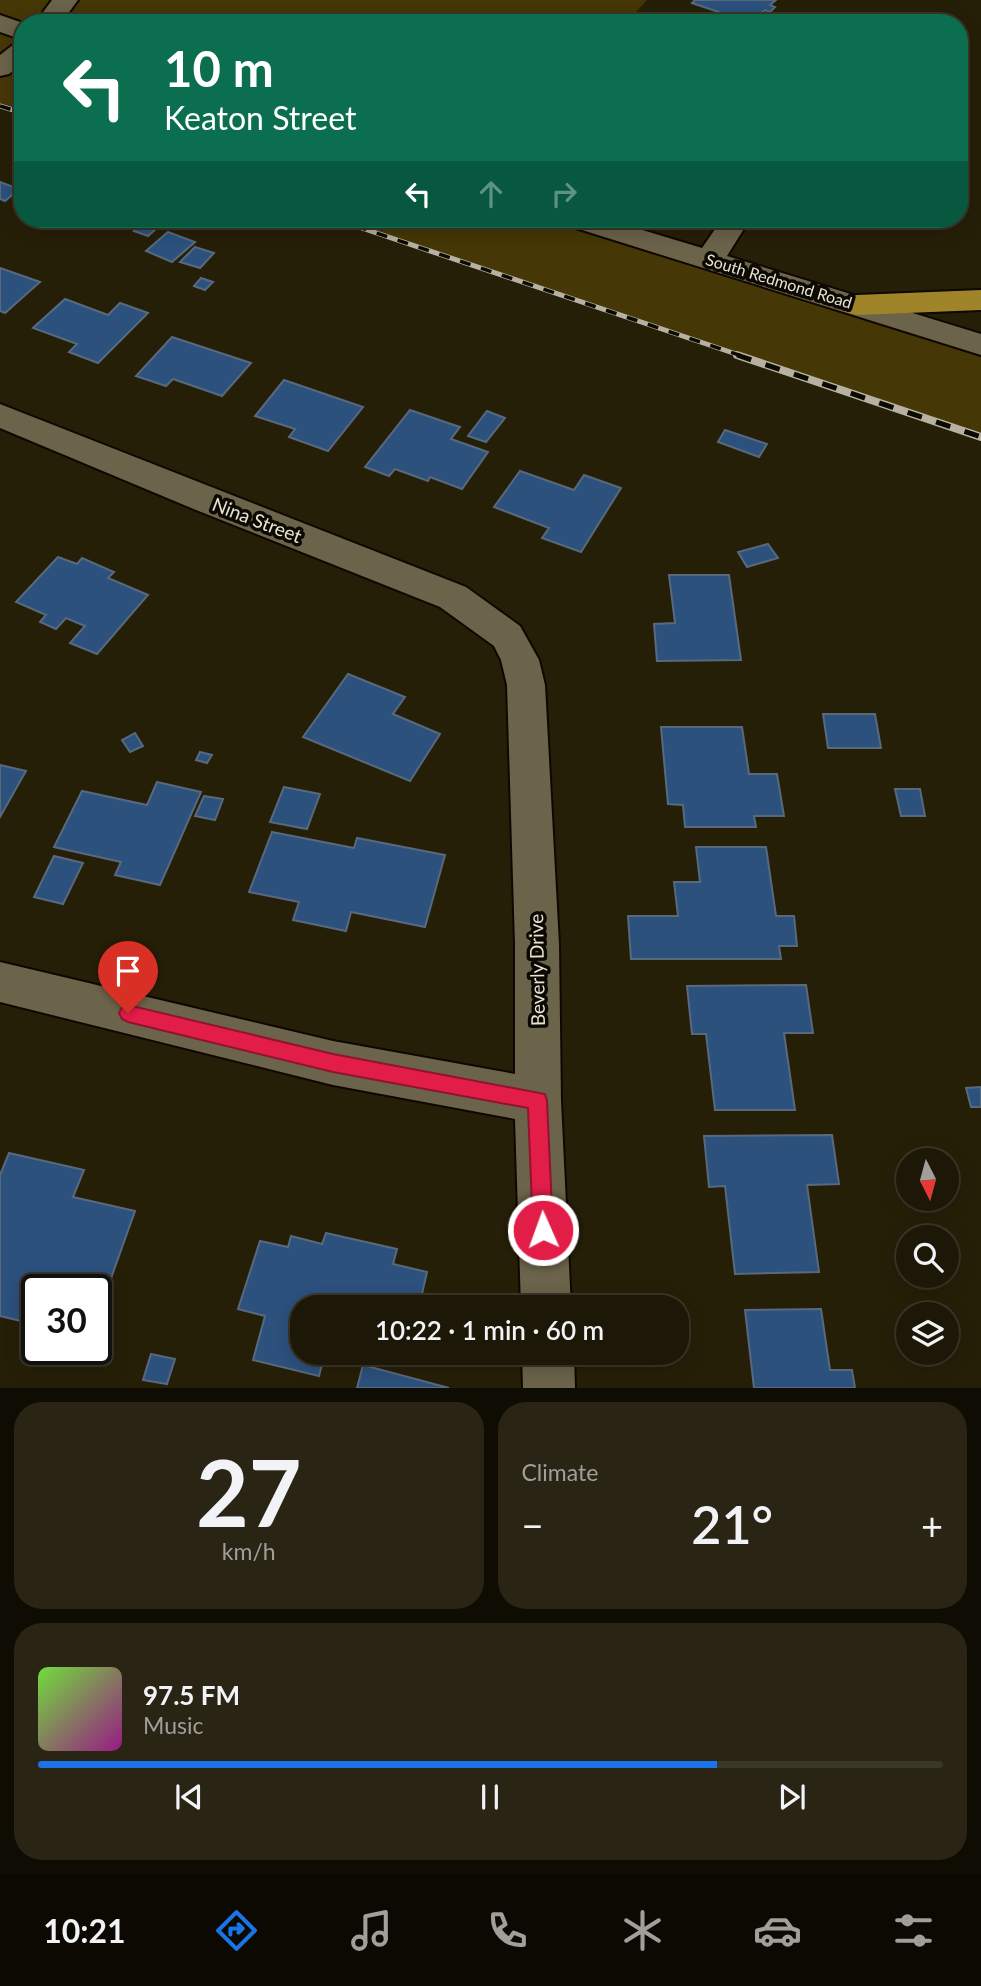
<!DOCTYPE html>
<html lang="en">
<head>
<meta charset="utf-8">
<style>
  :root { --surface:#1c1706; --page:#292414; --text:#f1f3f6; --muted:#a09f9b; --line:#3a3628; --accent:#1a73e8 }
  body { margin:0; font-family:Lato,sans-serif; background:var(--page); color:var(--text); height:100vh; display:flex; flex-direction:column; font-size:26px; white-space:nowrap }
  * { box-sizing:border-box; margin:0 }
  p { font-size:23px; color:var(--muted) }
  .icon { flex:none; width:38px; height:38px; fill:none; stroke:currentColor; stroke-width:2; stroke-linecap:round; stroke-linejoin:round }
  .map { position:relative; height:1388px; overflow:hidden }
  .side { display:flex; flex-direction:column; gap:14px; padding:14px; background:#0f0d03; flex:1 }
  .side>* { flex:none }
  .banner { position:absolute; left:14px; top:14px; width:954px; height:214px; border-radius:28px; box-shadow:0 4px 18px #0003,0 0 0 2px var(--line); background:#0b6e4f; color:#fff; overflow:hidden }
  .needle { width:46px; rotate:174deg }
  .fabs { position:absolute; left:896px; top:1148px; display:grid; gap:14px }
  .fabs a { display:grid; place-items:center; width:63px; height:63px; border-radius:50%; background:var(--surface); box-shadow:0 4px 18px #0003,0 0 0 2px var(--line); font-size:35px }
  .speed { position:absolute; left:21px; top:1274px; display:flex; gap:14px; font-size:35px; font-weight:700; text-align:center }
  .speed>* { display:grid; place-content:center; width:91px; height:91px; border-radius:50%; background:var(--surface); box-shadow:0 4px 18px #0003,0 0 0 2px var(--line); line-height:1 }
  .speed .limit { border:4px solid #111; border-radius:10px; background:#fff; color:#111 }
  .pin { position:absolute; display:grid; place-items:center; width:60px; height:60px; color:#fff; margin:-72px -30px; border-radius:50% 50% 50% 0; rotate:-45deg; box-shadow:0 0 7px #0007 }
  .pin .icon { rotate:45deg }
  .me { position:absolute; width:77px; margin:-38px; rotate:358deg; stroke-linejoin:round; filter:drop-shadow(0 0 5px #0008) }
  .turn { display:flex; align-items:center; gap:24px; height:147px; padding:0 35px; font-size:32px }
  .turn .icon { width:91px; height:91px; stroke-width:2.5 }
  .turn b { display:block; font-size:49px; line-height:60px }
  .lanes { display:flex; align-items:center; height:66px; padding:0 35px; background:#0003; justify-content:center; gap:35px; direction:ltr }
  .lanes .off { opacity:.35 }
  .big { font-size:52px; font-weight:600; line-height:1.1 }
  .side .widget { flex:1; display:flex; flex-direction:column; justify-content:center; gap:10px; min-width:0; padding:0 24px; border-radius:28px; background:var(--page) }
  .side .dial { align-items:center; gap:0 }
  .dial b { font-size:91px; line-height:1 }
  .song { display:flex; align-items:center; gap:21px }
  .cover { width:84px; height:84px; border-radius:10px; background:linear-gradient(135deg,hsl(100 70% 55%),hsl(310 70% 35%)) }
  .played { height:7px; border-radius:4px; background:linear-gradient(90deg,var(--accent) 75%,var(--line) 75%) }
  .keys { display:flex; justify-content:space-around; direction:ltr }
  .heat { display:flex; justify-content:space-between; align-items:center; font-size:38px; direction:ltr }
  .side .tiles { flex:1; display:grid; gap:14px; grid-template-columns:1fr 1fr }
  .widget:last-child { grid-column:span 2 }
  .trip { position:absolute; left:290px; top:1295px; width:399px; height:70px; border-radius:28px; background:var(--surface); box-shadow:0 4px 18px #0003,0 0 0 2px var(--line); font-weight:600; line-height:70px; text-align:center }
  .tab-bar { display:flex; height:112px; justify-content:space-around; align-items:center; background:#0b0902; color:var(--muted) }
  .tab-bar .icon { width:49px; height:49px }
  .tab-bar .selected { color:var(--accent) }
  .tab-bar b { font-size:32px; color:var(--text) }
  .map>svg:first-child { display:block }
  .green { fill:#453706 }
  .building { fill:#2c517d; stroke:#58697e; stroke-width:2 }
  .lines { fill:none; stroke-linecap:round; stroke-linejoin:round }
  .minor-casing { stroke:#0f0800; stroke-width:4 }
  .highway-casing { stroke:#0f0800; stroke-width:4 }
  .minor { fill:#6b634a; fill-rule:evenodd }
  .highway { fill:#9f842a; fill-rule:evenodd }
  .rail-far1-casing { stroke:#b6b1a0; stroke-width:5 }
  .rail-casing { stroke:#b6b1a0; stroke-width:8 }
  .rail-far1 { stroke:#0c0902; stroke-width:3.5; stroke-dasharray:11; stroke-linecap:butt }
  .rail { stroke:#0c0902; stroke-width:5; stroke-dasharray:15; stroke-linecap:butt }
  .route { fill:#e11d48; stroke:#92132f; stroke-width:2 }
  .labels { text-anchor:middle; stroke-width:7; stroke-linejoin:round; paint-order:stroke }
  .far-street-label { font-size:16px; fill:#e8e3d5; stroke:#0c0902 }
  .street-label { font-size:19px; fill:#e8e3d5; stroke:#0c0902 }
</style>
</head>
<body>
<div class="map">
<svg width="981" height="1388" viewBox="0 0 981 1388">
  <rect width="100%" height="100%" fill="#261f08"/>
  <g class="green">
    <polygon points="0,0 647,0 626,23 23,23 23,113 0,106"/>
    <polygon points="335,219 576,219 981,345 981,437"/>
  </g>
  <g class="building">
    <polygon points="695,0 776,0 770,5 775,7 770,12 765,10 751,23 692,3"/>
    <polygon points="0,182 19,189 5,201 0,199"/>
    <polygon points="141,224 156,229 148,236 134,231"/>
    <polygon points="168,232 195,242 172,262 146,251"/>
    <polygon points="195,247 214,253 200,268 180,262"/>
    <polygon points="0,268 40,282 5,313 0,311"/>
    <polygon points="201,278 213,282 205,290 194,286"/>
    <polygon points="65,299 108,315 120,303 148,313 98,363 69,352 77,344 33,328"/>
    <polygon points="172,337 251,363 222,396 173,379 166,386 136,376"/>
    <polygon points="284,380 363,407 328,451 289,437 295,429 255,416"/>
    <polygon points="410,410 460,427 451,439 488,452 462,489 430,477 428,481 395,469 389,476 365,467"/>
    <polygon points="487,411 505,418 486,442 468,436"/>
    <polygon points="725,430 767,444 759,457 718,442"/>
    <polygon points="520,471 574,490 584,475 621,488 581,552 542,538 549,528 494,507"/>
    <polygon points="768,544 778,558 747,567 738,552"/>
    <polygon points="58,557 77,564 82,558 114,572 108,578 148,595 97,654 70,643 85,626 66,618 56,629 40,622 46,615 16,602"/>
    <polygon points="669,575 729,575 741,660 657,661 654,624 675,623"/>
    <polygon points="348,674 405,697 393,714 440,734 410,781 303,737"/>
    <polygon points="823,714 875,714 881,748 828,748"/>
    <polygon points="661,727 742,727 749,774 777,774 784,816 754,816 756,827 685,827 683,805 668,804"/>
    <polygon points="135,733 143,746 130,752 122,740"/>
    <polygon points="200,752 212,755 207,763 196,760"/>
    <polygon points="0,765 26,771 0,817"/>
    <polygon points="157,782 201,792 160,885 115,875 121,862 54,847 82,791 147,805"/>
    <polygon points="284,787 320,794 307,829 270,822"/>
    <polygon points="895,789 920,789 925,816 901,816"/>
    <polygon points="204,796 223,799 215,820 195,816"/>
    <polygon points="272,832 354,848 357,838 445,855 425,927 351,912 346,931 293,920 299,902 249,892"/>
    <polygon points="696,847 766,847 776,916 794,916 797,946 779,946 781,959 631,959 628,916 678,916 674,882 700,882"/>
    <polygon points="54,856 83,863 63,904 34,897"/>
    <polygon points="806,985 813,1033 784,1033 795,1110 715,1110 706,1034 692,1034 687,986"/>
    <polygon points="981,1087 981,1107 971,1107 966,1088"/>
    <polygon points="832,1135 839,1184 807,1185 819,1272 735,1274 725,1186 709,1187 704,1136"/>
    <polygon points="9,1153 84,1170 73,1197 135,1211 105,1295 96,1293 96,1290 84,1290 43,1280 25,1322 0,1316 0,1175"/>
    <polygon points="326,1233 397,1249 393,1264 427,1272 419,1307 303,1307 303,1353 325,1353 319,1376 253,1360 265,1316 238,1309 260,1241 288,1247 291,1236 322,1244"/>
    <polygon points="821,1309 830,1370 852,1370 855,1388 754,1388 745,1310"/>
    <polygon points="151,1354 175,1359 167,1384 143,1380"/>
    <polygon points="363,1365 449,1388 357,1388"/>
  </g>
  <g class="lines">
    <g class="minor-casing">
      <g id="minor">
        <polygon points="52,0 78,0 61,23 35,23"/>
        <polygon points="0,15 23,23 23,40 0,32"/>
        <polygon points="23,42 23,63 9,74 0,76 0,55 14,44"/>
        <polygon points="561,219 606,219 702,248 722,219 750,219 727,256 981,334 981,355 566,225"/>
        <polygon points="0,404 466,587 520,626 539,660 545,685 559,944 561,1101 571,1307 521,1307 515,1119 333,1085 0,1002 0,962 333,1041 515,1074 515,944 507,685 501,660 494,646 440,607 196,510 0,428"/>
        <polygon points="522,1353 574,1353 575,1388 523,1388"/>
      </g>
    </g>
    <g class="highway-casing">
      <polygon id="highway" points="981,290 981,310 857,315 846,312 842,305 846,298 857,295"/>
    </g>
    <use href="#minor" class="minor"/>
    <use href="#highway" class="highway"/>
    <g class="rail-far1-casing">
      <g id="rail-far1">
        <polyline points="0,106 23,113"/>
        <polyline points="335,219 742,356"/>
      </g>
    </g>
    <g class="rail-casing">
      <polyline id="rail" points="737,355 981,437"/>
    </g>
    <use href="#rail-far1" class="rail-far1"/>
    <use href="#rail" class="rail"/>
  </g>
  <polygon class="route" points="128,1005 333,1054 545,1094 547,1101 553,1230 550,1237 543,1240 536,1237 533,1230 528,1108 333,1072 128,1022 122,1019 119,1013 122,1007"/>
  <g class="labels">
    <g class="far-street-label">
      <text transform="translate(779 281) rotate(17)" y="6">South Redmond Road</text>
    </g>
    <g class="street-label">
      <text transform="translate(257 520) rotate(21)" y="7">Nina Street</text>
      <text transform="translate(537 970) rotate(-91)" y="7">Beverly Drive</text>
    </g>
  </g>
</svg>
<div class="fabs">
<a><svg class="needle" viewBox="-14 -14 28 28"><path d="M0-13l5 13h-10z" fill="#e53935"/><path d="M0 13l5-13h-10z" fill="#a09f9b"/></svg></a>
<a><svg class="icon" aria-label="search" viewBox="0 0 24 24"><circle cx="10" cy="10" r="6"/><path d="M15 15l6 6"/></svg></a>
<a><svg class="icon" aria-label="layers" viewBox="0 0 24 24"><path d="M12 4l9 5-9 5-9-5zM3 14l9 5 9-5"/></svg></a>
</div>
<div class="speed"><div class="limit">30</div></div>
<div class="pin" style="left:128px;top:1013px;background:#d93025"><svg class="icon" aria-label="arrive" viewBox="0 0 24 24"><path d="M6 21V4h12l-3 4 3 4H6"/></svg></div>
<svg class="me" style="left:543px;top:1230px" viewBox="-20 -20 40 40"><circle r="17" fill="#e11d48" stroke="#fff" stroke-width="3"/><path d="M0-11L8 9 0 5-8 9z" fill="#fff"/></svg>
<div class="trip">10:22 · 1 min · 60 m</div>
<div class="banner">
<div class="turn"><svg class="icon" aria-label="left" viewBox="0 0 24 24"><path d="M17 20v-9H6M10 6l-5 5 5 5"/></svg><div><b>10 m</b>Keaton Street</div></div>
<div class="lanes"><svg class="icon" aria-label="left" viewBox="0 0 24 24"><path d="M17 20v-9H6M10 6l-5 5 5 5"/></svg><svg class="icon off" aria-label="ahead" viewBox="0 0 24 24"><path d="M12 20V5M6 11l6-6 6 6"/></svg><svg class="icon off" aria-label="right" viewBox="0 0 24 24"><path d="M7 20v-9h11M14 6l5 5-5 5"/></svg></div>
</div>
</div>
<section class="side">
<div class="tiles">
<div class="widget dial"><b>27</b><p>km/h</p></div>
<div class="widget"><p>Climate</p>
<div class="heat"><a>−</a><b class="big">21°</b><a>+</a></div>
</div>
<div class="widget">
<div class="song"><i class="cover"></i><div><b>97.5 FM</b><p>Music</p></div></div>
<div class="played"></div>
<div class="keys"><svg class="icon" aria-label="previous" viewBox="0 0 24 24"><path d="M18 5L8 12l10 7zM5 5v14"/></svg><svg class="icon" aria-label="pause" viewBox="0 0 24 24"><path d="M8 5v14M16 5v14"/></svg><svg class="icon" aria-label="next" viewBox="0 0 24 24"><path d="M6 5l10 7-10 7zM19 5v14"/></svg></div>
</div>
</div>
</section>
<nav class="tab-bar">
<b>10:21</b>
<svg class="icon selected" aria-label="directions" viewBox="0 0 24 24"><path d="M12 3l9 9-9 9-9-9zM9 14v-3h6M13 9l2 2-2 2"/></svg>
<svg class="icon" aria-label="music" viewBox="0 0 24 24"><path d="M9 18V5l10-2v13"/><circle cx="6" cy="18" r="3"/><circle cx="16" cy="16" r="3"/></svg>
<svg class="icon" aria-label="phone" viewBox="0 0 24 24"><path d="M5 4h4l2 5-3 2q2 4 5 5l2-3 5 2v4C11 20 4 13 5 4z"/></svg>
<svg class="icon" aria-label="climate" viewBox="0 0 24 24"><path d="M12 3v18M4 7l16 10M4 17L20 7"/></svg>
<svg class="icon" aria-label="car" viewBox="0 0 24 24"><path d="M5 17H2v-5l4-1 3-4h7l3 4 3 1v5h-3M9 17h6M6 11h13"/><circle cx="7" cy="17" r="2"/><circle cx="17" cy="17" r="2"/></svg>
<svg class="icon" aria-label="filters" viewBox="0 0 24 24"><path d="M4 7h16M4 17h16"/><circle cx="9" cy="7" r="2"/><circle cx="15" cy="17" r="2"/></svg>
</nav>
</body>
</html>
